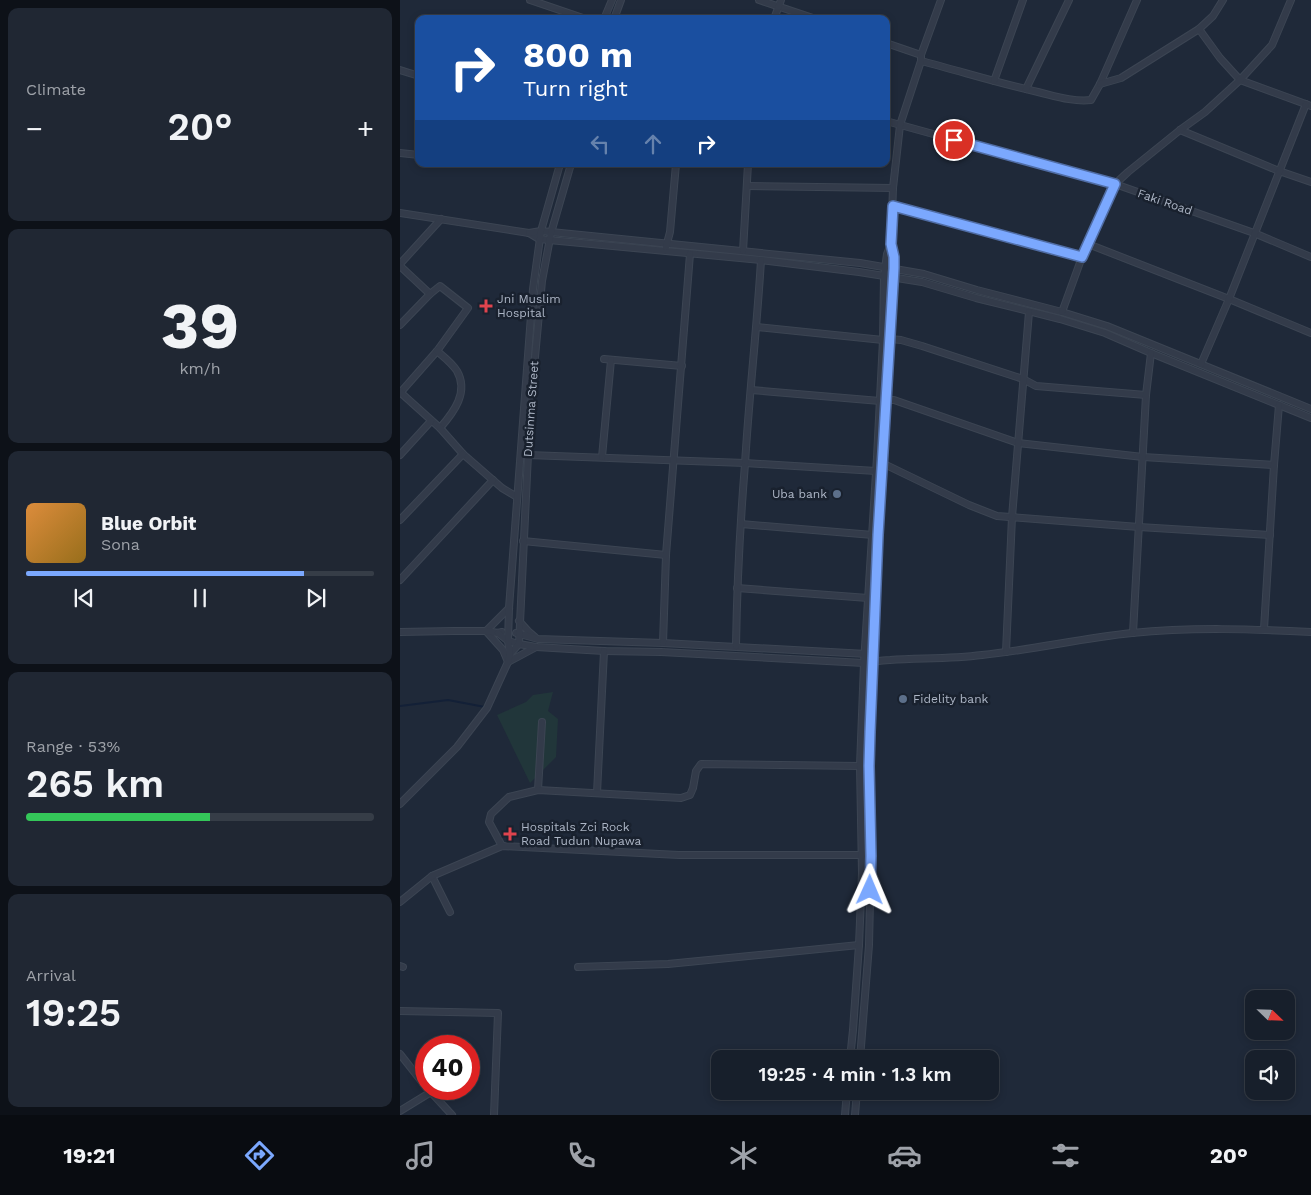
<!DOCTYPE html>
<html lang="en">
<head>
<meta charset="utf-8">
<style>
  :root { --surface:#171f2b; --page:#202733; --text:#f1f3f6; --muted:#9ea2a9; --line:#363d47; --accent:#7ba8fe }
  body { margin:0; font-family:"Work Sans",sans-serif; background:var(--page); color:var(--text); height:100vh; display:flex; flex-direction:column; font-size:19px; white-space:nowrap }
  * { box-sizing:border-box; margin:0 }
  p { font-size:16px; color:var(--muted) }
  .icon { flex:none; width:28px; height:28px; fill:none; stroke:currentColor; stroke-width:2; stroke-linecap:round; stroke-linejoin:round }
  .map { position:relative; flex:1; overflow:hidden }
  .details { display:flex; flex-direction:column; gap:8px; padding:8px; background:#0d1118; width:400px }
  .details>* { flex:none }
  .banner { position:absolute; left:15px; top:15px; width:475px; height:152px; border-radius:10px; box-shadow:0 2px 8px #0003,0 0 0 1px var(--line); background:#1a4fa0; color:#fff; overflow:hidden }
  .needle { width:32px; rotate:113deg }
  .controls { position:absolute; left:845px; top:990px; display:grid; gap:10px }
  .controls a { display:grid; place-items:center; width:50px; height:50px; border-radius:10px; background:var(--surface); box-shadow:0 2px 8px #0003,0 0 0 1px var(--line); font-size:25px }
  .speed { position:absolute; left:15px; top:1035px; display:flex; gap:10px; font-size:25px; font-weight:700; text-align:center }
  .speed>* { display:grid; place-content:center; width:65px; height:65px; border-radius:50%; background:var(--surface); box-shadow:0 2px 8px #0003,0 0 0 1px var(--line); line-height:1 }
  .speed .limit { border:8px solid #d22; background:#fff; color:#111 }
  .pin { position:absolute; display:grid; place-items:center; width:42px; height:42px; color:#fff; margin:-21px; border:2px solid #fff; border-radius:50%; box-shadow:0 1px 5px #0007 }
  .me { position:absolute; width:55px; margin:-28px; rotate:1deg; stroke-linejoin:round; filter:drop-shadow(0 0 4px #0008) }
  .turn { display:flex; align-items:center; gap:18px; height:105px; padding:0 25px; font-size:22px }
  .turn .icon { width:65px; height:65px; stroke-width:2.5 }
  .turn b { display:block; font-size:35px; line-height:42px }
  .lanes { display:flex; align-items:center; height:48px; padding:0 25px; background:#0003; justify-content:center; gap:25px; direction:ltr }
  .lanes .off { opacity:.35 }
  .big { font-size:38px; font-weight:600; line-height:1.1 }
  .details .tile { flex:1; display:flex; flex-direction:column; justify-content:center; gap:8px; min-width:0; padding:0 18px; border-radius:10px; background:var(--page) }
  .details .dial { align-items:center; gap:0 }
  .dial b { font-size:65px; line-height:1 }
  .song { display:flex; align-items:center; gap:15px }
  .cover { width:60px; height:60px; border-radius:8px; background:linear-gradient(135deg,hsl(30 70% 55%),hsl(40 70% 35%)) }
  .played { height:5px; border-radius:2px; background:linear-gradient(90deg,var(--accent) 80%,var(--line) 80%) }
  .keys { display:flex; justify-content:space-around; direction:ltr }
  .heat { display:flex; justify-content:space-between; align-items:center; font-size:28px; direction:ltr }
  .charge { height:8px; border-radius:4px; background:linear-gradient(90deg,#34c759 53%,var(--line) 0) }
  .trip { position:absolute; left:311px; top:1050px; width:288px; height:50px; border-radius:10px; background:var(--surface); box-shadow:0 2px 8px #0003,0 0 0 1px var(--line); font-weight:600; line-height:50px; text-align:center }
  .tabs { display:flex; height:80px; justify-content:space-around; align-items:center; background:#090c11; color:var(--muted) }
  .tabs .icon { width:35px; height:35px }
  .tabs .current { color:var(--accent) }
  .tabs b { font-size:22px; color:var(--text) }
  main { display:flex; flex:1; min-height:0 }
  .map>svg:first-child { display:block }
  .green { fill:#21363a }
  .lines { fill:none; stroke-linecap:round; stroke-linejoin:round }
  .stream { stroke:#132037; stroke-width:2 }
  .minor-casing { stroke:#3c4553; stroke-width:8 }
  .minor { stroke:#333b4a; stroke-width:6 }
  .route-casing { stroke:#506da5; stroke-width:12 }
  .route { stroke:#7ba8fe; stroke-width:9 }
  .health-dot { fill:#e0444e; stroke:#19212e; stroke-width:2 }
  .service-dot { fill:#5c6f8a; stroke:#19212e; stroke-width:2 }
  .labels { text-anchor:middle; stroke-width:5; stroke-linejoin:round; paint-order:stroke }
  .street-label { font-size:12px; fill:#adb6c6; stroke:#19212e }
  .poi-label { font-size:12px; fill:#adb6c6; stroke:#19212e; text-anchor:start }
</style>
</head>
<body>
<main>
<section class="details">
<div class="tile"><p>Climate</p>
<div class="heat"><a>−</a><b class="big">20°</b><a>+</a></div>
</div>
<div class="tile dial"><b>39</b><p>km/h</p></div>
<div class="tile">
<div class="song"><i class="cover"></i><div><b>Blue Orbit</b><p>Sona</p></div></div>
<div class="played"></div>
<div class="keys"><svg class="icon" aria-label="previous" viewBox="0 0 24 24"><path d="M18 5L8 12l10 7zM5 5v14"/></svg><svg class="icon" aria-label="pause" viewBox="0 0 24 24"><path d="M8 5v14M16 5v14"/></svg><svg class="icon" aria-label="next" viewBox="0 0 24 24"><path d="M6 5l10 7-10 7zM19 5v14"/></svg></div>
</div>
<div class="tile"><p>Range · 53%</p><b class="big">265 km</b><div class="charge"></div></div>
<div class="tile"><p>Arrival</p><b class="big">19:25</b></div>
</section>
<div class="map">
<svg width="911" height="1115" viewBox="0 0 911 1115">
  <rect width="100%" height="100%" fill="#1f2939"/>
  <polygon class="green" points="153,692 148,711 158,719 156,757 130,783 97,715 126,702 133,695"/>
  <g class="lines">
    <polyline class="stream" points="0,706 48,700 85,707"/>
    <g class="minor-casing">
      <g id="minor">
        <polyline points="130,0 186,19"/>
        <polyline points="359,0 416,19"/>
        <polyline points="204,19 212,0"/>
        <polyline points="214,19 221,0"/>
        <polyline points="374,19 381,0"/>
        <polyline points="799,29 820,58 840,80 911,106"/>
        <polyline points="486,43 521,55"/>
        <path d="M 521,61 C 560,71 598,83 638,92 C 655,96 673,102 691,100 L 700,84 L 737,0"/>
        <polyline points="0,70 19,76"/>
        <polyline points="594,81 623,0"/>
        <polyline points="700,84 721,78 799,29 813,16 823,0"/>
        <polyline points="626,89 669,0"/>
        <polyline points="486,121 715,184 854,233 911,257"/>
        <polyline points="780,130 879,171 911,182"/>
        <polyline points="0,153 19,155"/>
        <polyline points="347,186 493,188"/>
        <polyline points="493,205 682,257"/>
        <polyline points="0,213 129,233 139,239 149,240 361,260 459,272 522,282 576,298 660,319 705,333 751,353 911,418"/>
        <polyline points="129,233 141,231 460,263 524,274 577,290 662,312 707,326 911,409"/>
        <polyline points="688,244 829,299 911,333"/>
        <polyline points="266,247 270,232 276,164"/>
        <polyline points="343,251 348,164"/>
        <polyline points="0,264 41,219"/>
        <polyline points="0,266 30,294 40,286 68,308 37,351 0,393"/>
        <polyline points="662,312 682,257 715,184 728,172 780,130 805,112 840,80 872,45 891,0"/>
        <polyline points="0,325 30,294"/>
        <polyline points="357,327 483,340"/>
        <polyline points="490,339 501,340 522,346 623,379 636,386 746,395"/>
        <path d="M 37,351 C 44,357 52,363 57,371 C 69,392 54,412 40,428"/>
        <polyline points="204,359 282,366"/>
        <polyline points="801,364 829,299 906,104"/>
        <polyline points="351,390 480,401"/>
        <polyline points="0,392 40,428 63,454 102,488 117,497"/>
        <polyline points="486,400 494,400 618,443 743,457 874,465"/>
        <polyline points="0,455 31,421"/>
        <polyline points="128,455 345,463 476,471"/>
        <polyline points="202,457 211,360"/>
        <polyline points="482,463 569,505 597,516 739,527 870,535"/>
        <polyline points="0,520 63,454"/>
        <polyline points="341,524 473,535"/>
        <polyline points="123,541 266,555"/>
        <polyline points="0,580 93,480"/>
        <polyline points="337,588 468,598"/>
        <polyline points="109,608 86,631 103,650 108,662 136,647"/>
        <polyline points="119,621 128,631 135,637"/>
        <polyline points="864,629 874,465 879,405"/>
        <polyline points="0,632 53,631 86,631 98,633 102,632"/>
        <path d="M 98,633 L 108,641 L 119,644 L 136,647 L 204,651 L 261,652 L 464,663 C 473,662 481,660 490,660 C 521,658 551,659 582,655 C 632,650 682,638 732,633 C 791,627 852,629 911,632"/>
        <polyline points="116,633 138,639 263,643 467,654"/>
        <polyline points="733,633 746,395 751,353"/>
        <polyline points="263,643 266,555 290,254"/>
        <path d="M 336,646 C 337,585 340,525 345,464 C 349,396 357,328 361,260"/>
        <polyline points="606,652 612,517 629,312"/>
        <polyline points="110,654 119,644 130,412 142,281 151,233 171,164"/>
        <polyline points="138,790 142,722"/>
        <polyline points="197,793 204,651"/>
        <polyline points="0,804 57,747 87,708 108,662 110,654 108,641 109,608 133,289 141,231 160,164"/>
        <polyline points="102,846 89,822 91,814 109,797 138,790 281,798 290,795 293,788 296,771 301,764 460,766"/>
        <polyline points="32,876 50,912"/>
        <polyline points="0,902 32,876 102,846 279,855 461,855"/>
        <polyline points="0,966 3,967"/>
        <polyline points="178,967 268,964 459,945"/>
        <polyline points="0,1011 98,1013 94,1115"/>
        <polyline points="0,1054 26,1087"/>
        <polyline points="450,1059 453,1030 459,945 462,873 460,766 464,663 477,457 483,340 484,276 487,254 491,244 493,188 500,125 521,61 521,55 541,0"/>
        <polyline points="460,1059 469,945 471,856 469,767 478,535 494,268 494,257 491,245"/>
        <polyline points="29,1090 52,1115"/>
        <polyline points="0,1111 31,1092"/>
        <polyline points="445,1115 447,1091"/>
        <polyline points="455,1115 457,1091"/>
      </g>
    </g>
    <use href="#minor" class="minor"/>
  </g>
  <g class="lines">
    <g class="route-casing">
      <polyline id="route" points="470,890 471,856 469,766 470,732 478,535 494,268 494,257 491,244 493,206 682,257 715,184 554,140"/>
    </g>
    <use href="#route" class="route"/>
  </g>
  <g class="health-dot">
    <path d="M83.5 298.5h5v5h5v5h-5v5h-5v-5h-5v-5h5z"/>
    <path d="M107.5 826.5h5v5h5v5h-5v5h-5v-5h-5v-5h5z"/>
  </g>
  <g class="service-dot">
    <circle cx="437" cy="494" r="5"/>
    <circle cx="503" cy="699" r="5"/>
  </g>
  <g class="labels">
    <g class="street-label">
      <text transform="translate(765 202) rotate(19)" y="4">Faki Road</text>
      <text transform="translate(131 409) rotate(-86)" y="4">Dutsinma Street</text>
    </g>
    <g class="poi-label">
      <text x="97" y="303">Jni Muslim<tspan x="97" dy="14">Hospital</tspan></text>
      <text x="427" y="498" text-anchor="end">Uba bank</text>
      <text x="513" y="703">Fidelity bank</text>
      <text x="121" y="831">Hospitals Zci Rock<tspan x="121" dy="14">Road Tudun Nupawa</tspan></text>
    </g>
  </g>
</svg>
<div class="controls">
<a><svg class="needle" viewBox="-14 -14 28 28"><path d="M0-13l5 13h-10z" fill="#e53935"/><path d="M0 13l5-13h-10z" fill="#9ea2a9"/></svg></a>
<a><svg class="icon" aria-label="sound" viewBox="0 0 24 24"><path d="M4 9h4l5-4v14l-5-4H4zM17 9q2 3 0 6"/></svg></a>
</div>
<div class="speed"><div class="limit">40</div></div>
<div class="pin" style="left:554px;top:140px;background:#d93025"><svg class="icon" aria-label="arrive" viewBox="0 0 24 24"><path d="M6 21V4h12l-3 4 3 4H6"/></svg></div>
<svg class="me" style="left:470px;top:890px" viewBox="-20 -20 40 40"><path d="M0-17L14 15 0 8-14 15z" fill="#7ba8fe" stroke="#fff" stroke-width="4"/></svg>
<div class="trip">19:25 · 4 min · 1.3 km</div>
<div class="banner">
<div class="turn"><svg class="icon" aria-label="right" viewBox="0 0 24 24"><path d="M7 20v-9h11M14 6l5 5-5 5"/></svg><div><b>800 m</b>Turn right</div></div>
<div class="lanes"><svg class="icon off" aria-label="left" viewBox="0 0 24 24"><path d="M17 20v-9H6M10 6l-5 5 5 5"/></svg><svg class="icon off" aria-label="ahead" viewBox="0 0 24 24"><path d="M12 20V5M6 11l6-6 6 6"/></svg><svg class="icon" aria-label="right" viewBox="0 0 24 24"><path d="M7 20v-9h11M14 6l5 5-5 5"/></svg></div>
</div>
</div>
</main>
<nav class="tabs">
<b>19:21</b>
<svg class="icon current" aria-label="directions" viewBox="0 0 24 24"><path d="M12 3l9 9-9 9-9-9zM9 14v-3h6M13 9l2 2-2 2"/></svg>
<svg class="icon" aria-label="music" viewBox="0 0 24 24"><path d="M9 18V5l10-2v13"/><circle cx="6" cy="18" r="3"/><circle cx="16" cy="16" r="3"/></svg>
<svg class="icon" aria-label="phone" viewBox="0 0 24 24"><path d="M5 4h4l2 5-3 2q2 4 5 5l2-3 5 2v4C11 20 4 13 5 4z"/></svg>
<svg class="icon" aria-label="climate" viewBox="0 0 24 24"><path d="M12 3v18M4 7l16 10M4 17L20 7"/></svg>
<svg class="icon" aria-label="car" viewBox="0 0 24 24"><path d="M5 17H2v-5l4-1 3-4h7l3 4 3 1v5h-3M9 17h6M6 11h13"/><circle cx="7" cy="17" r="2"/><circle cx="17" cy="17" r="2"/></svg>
<svg class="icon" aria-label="filters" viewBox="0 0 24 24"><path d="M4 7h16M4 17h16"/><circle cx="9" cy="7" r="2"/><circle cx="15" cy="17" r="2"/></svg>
<b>20°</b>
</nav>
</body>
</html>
